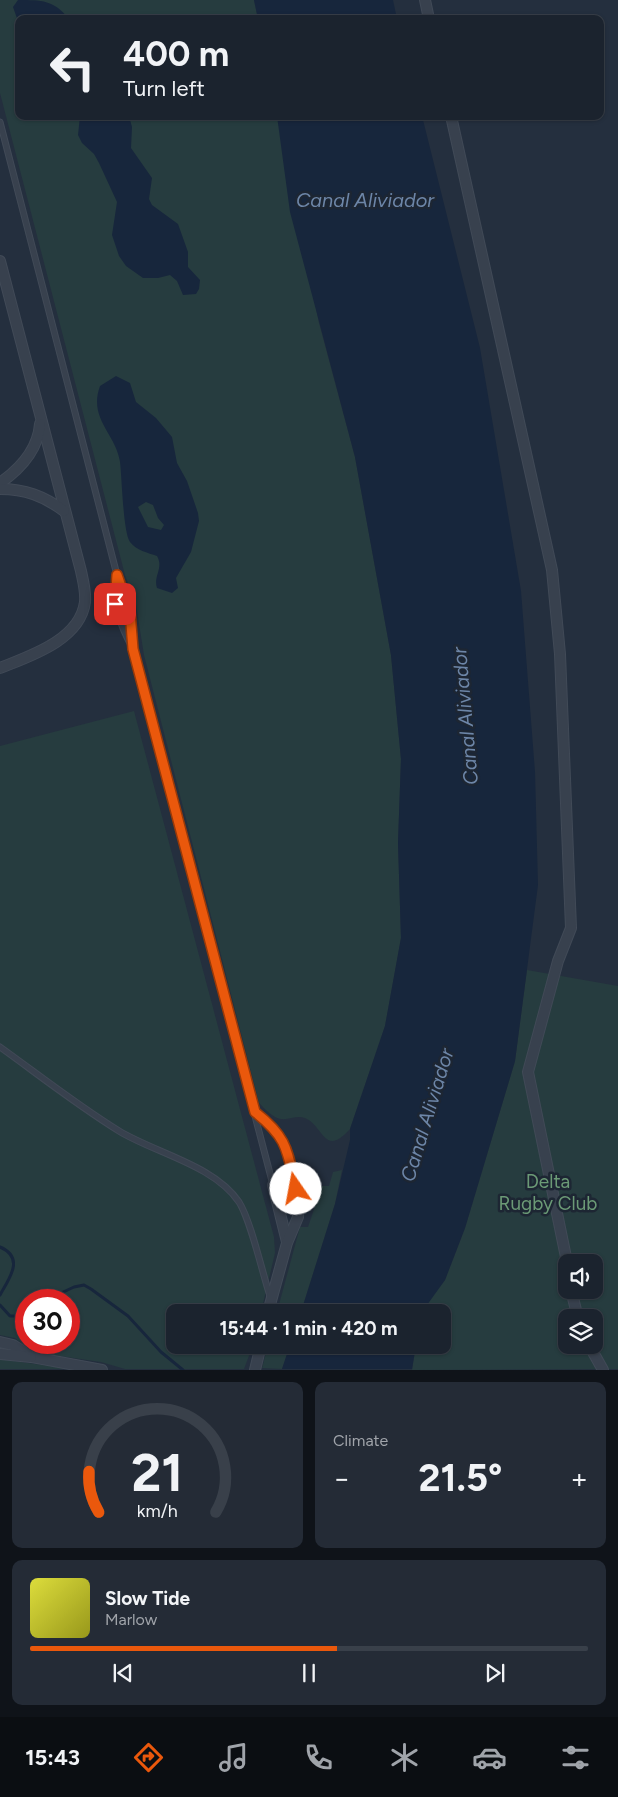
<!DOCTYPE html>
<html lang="en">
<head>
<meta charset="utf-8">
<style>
  :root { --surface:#1b232e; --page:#242b36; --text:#f1f3f6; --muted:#a0a4aa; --line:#39404a; --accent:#ea580c }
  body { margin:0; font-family:Figtree,sans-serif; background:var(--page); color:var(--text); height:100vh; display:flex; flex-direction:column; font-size:19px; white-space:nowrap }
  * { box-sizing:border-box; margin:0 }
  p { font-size:16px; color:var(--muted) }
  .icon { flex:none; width:28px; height:28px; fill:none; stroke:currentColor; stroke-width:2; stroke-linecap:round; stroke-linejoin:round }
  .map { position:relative; height:1370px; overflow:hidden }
  .panel { display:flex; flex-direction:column; gap:12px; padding:12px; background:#0f1319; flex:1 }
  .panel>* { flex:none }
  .banner { position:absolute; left:15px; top:15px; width:589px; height:105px; border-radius:10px; box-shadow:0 1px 4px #0004,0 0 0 1px var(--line); background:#1b232e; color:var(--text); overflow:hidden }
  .controls { position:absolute; left:558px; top:1254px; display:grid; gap:10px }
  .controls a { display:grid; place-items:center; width:45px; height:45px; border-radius:10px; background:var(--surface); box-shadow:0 1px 4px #0004,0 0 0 1px var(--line); font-size:25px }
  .speed { position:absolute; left:15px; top:1289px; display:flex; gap:10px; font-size:25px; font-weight:700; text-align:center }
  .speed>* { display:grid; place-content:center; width:65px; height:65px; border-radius:50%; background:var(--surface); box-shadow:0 1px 4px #0004,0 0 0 1px var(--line); line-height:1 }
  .speed .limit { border:8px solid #d22; background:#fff; color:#111 }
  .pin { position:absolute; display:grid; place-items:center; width:42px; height:42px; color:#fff; margin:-21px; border-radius:10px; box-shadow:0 2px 8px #0006 }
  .me { position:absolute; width:55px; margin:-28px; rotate:348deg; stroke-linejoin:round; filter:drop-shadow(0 0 4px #0008) }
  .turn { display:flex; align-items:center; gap:18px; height:105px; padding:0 25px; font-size:22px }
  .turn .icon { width:65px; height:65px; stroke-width:2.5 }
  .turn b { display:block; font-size:35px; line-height:42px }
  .big { font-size:38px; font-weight:700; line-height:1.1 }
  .panel .widget { flex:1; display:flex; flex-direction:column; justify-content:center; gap:8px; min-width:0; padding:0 18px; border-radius:10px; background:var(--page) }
  .panel .dial { align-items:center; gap:0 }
  .dial svg { height:130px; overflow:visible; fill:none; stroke:var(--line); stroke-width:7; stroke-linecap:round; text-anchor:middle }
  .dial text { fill:var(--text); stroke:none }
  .song { display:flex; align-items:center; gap:15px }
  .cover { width:60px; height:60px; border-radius:8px; background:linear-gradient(135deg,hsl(60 70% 55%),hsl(60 70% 35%)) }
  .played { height:5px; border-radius:2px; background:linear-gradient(90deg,var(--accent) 55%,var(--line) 55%) }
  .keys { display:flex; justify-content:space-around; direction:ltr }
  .heat { display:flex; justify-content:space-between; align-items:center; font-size:28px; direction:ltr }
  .panel .tiles { flex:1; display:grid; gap:12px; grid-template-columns:1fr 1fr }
  .widget:last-child { grid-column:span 2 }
  .trip { position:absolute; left:166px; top:1304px; width:285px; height:50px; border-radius:10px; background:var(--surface); box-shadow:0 1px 4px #0004,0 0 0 1px var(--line); font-weight:700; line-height:50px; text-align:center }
  .dock { display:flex; height:80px; justify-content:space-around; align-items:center; background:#0b0e12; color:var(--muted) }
  .dock .icon { width:35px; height:35px }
  .dock .on { color:var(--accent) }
  .dock b { font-size:22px; color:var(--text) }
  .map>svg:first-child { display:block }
  .green { fill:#263c3f; fill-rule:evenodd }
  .water { fill:#17263c; fill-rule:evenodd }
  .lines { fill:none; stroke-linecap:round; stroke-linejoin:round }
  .stream { stroke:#17263c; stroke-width:3 }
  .service-casing { stroke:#414a57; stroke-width:7 }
  .minor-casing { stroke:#414a57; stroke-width:12 }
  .service { stroke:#38414e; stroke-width:5 }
  .minor { stroke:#38414e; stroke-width:10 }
  .route-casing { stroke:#983908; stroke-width:12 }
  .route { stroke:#ea580c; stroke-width:9 }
  .labels { text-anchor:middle; stroke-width:5; stroke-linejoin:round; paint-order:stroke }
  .park-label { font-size:19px; fill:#6b9a76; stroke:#1d2633 }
  .water-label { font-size:20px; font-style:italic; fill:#6d86a8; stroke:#1d2633 }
</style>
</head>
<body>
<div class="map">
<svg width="618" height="1370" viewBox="0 0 618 1370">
  <rect width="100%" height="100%" fill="#242f3e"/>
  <g class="green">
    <path d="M 0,0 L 254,0 L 258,19 L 19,19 L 19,116 L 277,116 L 319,323 L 355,457 L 391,655 L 401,759 L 398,843 L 401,938 L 385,1026 L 350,1129 C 324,1158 324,1126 305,1118 C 296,1115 290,1120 281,1119 C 273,1118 265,1109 259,1103 L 144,655 L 136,605 L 125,575 L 0,93 Z"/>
    <path d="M 134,711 L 274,1237 L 275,1253 L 261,1312 L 175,1312 L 175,1345 L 253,1345 L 244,1369 L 125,1369 L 101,1362 L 32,1352 L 15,1338 L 0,1335 L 0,746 ZM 26,1300 L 69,1300 L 69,1342 L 26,1342 Z"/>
    <path d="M 527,970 L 618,986 L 618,1369 L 412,1370 L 416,1345 L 442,1345 L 442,1312 L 422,1312 L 422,1309 L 445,1280 L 465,1228 L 515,1061 ZM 566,1262 L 594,1262 L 594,1290 L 566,1290 ZM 566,1318 L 594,1318 L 594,1345 L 566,1345 Z"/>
    <polygon points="342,1170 335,1204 301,1312 277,1312 300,1227 308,1227 322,1186 329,1186 333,1172"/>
    <polygon points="268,1345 290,1345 282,1369 262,1368"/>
    <polygon points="0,1359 70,1369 0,1369"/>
  </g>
  <g class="water">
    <path d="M 18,0 C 42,0 54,0 69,19 L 19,19 L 19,24 L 13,7 Z"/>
    <polygon points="254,0 393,0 397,19 258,19"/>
    <polygon points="80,116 129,116 132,127 131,148 152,178 149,199 152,205 178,224 188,252 188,267 200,280 199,289 196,294 183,295 177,281 170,275 158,278 143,278 126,266 119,256 112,235 117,202 99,163 94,154 82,143 78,135"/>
    <polygon points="277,116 422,116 480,348 521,591 535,772 538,885 515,1061 465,1228 445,1280 422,1312 301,1312 335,1204 350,1140 350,1129 385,1026 401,938 398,843 401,759 391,655 355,457 290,212"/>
    <path d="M 116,376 L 130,383 L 136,402 L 156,418 L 172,437 L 177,463 L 187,481 L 198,513 L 199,521 L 191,552 L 176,578 L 178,588 L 172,593 L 157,588 C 153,576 164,568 157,556 C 148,553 136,550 130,542 C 123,532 122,478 120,462 C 116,434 88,419 100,386 ZM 146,502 L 153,505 L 158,518 L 164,525 L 161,530 L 148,527 L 138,507 Z"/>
    <polygon points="290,1345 416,1345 412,1369 282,1369"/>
  </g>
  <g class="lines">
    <g class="stream">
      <path d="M 0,1247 C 26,1258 8,1280 0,1295"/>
      <polyline points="46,1300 74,1287 84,1285 91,1289 128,1316 161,1352 183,1370"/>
      <polyline points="0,1305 10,1316 17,1316 26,1312"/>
    </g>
    <g class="service-casing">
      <g id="service">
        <polyline points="0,122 117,575 130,612 133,649 273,1185"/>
        <path d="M 117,576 C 113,605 119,624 133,649"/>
        <path d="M 0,1047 C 39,1075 77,1105 119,1131 C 155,1153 214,1165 239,1202 C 251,1221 262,1272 270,1296"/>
        <path d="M 255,1112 C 284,1135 287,1144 294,1180"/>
      </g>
    </g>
    <g class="minor-casing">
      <g id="minor">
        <polyline points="425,0 429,19"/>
        <polyline points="451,116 552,570 560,654 571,928 558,961 528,1072 567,1262"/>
        <path d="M 0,261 L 81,571 C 83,581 86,591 85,602 C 80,640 30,656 0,668"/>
        <path d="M 0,483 C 20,469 38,450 40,424"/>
        <path d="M 0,489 C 25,489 44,496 64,511"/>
        <polyline points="273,1185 287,1242"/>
        <polyline points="276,1195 296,1189"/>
        <polyline points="571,1290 578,1318"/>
        <polyline points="268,1312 287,1243 298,1217 299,1204 294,1180"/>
        <polyline points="0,1342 13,1345 32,1357 102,1370"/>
        <polyline points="589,1345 603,1370"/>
        <polyline points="0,1354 31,1357"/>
        <polyline points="255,1370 261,1345"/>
      </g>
    </g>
    <use href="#service" class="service"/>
    <use href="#minor" class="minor"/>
  </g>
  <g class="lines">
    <g class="route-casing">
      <path id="route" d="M 115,604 L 117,575 L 130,612 L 133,649 L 255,1112 C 288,1138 287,1150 296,1189"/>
    </g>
    <use href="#route" class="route"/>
  </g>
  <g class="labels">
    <g class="park-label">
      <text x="548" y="1188">Delta<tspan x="548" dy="22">Rugby Club</tspan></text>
    </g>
    <g class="water-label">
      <text x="365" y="207">Canal Aliviador</text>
      <text transform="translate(465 716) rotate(-95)" y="7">Canal Aliviador</text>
      <text transform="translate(427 1115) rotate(-73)" y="7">Canal Aliviador</text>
    </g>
  </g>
</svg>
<div class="controls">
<a><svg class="icon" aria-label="sound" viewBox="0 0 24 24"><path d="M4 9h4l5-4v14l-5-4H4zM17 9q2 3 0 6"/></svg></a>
<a><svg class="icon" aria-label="layers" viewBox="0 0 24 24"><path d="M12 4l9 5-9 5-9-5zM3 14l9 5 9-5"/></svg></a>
</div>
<div class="speed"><div class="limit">30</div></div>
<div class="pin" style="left:115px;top:604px;background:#d93025"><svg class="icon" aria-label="arrive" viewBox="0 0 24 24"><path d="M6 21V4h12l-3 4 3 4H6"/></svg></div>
<svg class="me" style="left:296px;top:1189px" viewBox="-20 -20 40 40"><circle r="19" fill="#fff"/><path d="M0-13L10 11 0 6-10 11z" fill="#ea580c"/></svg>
<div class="trip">15:44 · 1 min · 420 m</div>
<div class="banner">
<div class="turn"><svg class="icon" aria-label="left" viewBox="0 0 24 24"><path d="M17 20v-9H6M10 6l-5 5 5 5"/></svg><div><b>400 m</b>Turn left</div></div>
</div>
</div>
<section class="panel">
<div class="tiles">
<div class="widget dial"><svg viewBox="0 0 100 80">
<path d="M14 69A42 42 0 1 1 86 69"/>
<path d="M14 69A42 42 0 0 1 8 44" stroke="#ea580c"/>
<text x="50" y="56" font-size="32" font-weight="700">21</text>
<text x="50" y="72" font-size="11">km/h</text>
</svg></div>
<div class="widget"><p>Climate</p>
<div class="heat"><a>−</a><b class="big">21.5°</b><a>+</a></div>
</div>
<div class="widget">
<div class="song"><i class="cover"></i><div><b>Slow Tide</b><p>Marlow</p></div></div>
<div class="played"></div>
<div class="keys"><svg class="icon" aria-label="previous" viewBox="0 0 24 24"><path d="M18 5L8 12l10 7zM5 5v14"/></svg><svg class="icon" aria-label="pause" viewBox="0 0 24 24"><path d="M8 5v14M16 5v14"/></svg><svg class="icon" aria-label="next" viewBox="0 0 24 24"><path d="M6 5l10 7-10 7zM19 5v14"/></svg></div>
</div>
</div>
</section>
<nav class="dock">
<b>15:43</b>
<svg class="icon on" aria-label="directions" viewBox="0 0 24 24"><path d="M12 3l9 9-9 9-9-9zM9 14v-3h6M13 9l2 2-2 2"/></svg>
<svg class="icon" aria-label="music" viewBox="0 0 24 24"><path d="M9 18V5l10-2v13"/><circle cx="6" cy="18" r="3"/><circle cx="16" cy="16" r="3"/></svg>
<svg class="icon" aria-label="phone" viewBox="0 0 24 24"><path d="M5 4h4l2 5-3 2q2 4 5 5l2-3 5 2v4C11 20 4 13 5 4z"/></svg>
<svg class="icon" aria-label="climate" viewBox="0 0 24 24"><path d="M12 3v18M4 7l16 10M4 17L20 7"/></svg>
<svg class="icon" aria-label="car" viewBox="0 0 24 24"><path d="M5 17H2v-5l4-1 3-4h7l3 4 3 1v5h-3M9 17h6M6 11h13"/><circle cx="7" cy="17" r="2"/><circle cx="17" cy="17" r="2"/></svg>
<svg class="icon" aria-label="filters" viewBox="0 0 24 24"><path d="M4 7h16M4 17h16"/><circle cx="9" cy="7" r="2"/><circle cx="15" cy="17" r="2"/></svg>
</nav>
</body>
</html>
